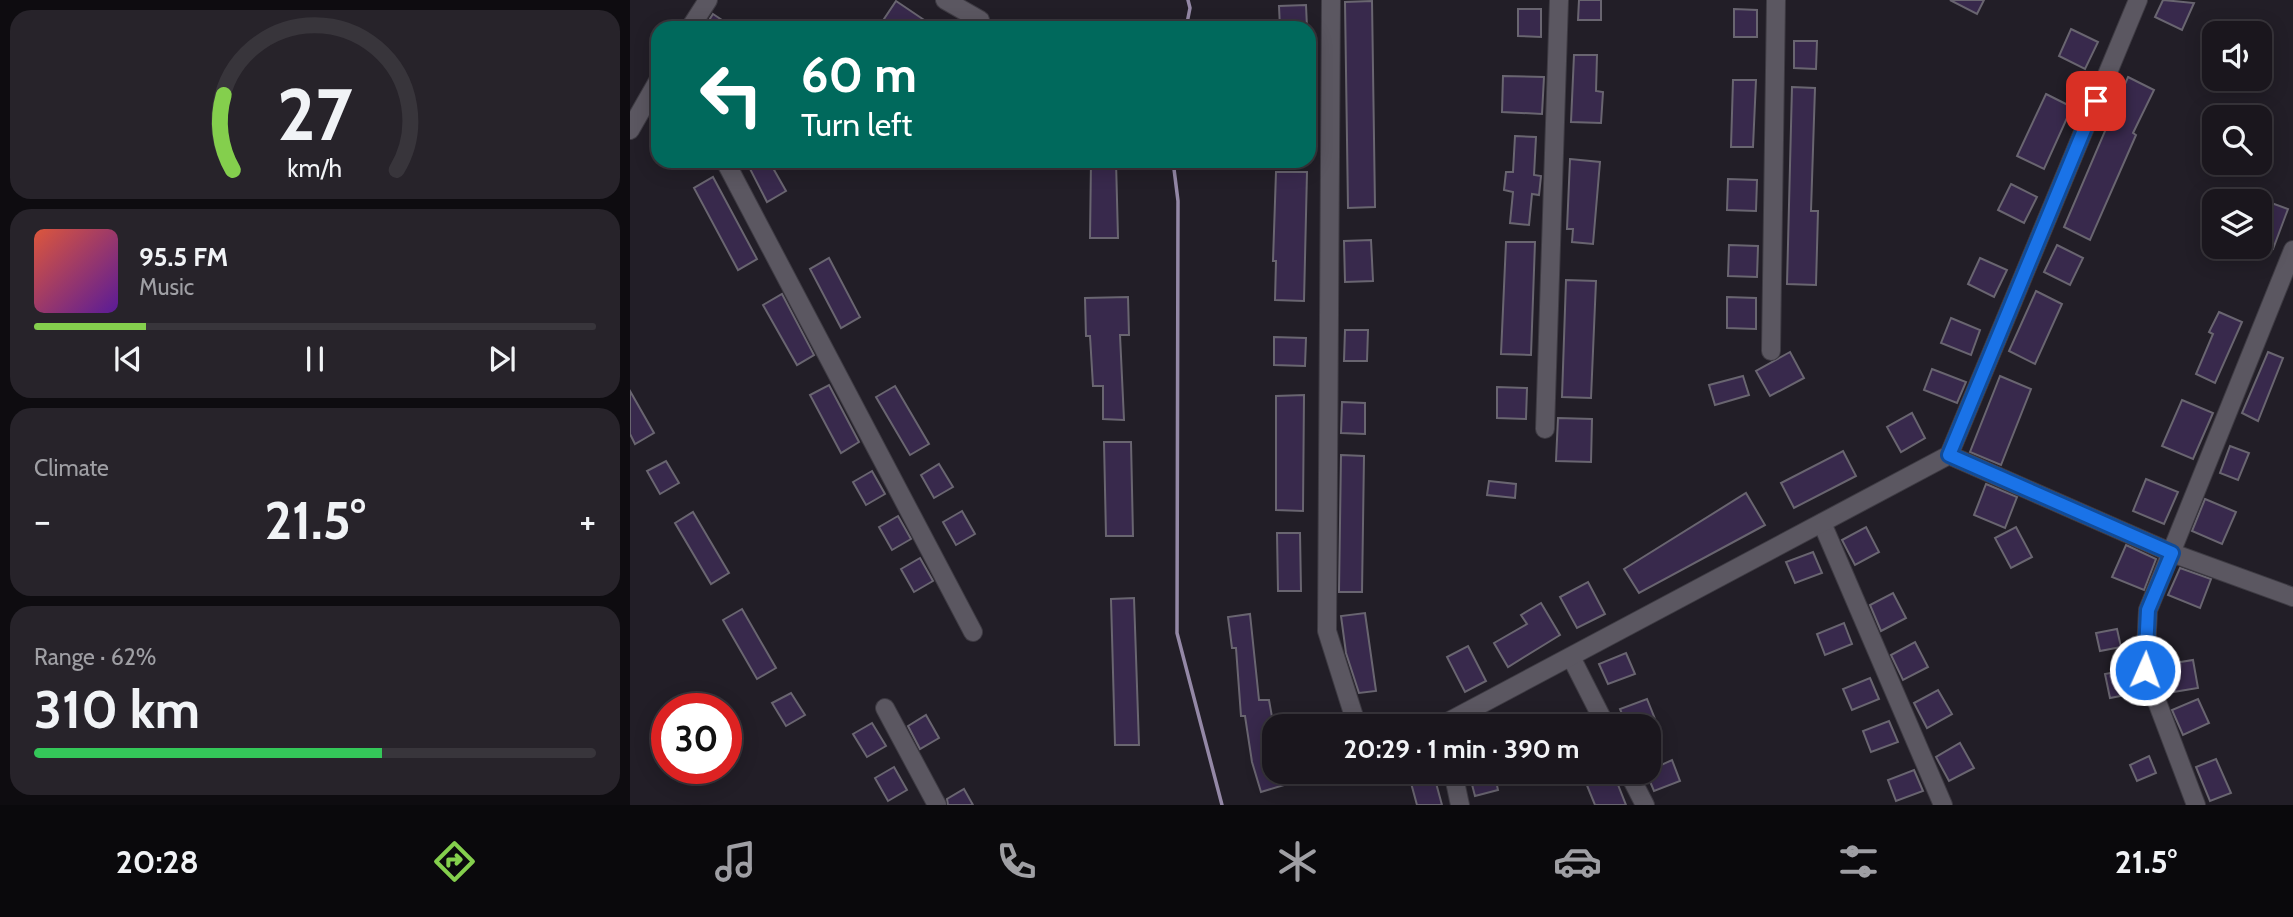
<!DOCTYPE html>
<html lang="en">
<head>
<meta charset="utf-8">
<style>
  :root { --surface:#1a161d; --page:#27232a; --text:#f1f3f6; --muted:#9f9fa4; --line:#38353b; --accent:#84cf4d }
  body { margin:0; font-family:Cabin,sans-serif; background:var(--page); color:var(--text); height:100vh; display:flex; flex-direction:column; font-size:26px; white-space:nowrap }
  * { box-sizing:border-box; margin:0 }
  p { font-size:23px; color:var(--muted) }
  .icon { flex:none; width:38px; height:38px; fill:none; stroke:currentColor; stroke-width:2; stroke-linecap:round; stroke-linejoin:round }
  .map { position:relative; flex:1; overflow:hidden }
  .sheet { display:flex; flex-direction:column; gap:10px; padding:10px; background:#0e0c10; width:630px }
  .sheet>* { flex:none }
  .banner { position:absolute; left:21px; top:21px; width:665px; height:147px; border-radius:21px; box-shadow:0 4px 18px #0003,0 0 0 2px var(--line); background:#00695c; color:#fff; overflow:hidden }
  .buttons { position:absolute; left:1572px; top:21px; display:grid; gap:14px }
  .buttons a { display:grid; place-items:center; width:70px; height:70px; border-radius:14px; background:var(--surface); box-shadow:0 4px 18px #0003,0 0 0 2px var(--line); font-size:35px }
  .speed { position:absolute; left:21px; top:693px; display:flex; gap:14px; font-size:35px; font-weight:700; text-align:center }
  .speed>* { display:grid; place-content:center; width:91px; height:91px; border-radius:50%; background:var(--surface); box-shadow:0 4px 18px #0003,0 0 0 2px var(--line); line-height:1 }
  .speed .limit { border:10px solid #d22; background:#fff; color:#111 }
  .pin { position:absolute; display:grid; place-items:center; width:60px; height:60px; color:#fff; margin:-30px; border-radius:14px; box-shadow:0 4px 10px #0006 }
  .me { position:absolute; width:77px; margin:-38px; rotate:2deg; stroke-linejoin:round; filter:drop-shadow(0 0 5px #0008) }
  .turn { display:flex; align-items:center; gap:24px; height:147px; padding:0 35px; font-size:32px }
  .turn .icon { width:91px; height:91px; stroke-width:2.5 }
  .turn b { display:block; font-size:49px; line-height:60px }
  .big { font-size:52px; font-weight:700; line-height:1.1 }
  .sheet .card { flex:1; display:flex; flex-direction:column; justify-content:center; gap:10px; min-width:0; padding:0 24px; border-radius:21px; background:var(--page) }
  .sheet .dial { align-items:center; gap:0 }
  .dial svg { height:182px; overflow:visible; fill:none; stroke:var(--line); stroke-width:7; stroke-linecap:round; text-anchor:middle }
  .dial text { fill:var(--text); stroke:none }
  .song { display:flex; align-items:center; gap:21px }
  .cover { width:84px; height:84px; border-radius:10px; background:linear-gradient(135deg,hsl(10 70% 55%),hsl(270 70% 35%)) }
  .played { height:7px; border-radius:4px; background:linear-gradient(90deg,var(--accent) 20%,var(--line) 20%) }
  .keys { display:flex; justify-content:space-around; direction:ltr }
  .heat { display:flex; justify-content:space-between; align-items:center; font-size:38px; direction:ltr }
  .charge { height:10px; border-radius:5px; background:linear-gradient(90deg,#34c759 62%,var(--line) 0) }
  .trip { position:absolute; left:632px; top:714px; width:399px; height:70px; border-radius:21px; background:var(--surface); box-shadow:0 4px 18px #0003,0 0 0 2px var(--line); font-weight:700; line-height:70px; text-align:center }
  .tab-bar { display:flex; height:112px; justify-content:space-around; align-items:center; background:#0a090c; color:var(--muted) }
  .tab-bar .icon { width:49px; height:49px }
  .tab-bar .current { color:var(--accent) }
  .tab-bar b { font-size:32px; color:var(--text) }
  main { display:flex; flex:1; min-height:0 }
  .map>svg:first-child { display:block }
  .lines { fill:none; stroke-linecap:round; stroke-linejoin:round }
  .stream { stroke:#9488a6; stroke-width:3.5 }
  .building { fill:#38294c; stroke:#696570; stroke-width:2 }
  .minor-casing { stroke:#3e3b43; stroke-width:20 }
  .minor { stroke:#5b5761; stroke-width:18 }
  .route-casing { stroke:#114b97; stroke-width:18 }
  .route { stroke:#1a73e8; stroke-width:12 }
</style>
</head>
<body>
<main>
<section class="sheet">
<div class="card dial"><svg viewBox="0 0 100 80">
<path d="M14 69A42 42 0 1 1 86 69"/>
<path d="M14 69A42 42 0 0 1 10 36" stroke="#84cf4d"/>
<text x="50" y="56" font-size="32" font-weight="700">27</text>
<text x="50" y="72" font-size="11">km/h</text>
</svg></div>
<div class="card">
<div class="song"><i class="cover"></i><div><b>95.5 FM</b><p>Music</p></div></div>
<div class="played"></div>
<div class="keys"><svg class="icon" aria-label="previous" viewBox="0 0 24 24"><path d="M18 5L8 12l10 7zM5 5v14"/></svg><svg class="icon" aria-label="pause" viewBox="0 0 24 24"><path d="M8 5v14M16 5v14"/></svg><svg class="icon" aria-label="next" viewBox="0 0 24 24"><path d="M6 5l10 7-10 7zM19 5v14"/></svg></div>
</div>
<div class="card"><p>Climate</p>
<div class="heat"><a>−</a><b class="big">21.5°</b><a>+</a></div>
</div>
<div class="card"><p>Range · 62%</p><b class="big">310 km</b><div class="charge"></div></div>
</section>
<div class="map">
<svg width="1663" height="805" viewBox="0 0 1663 805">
  <rect width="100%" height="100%" fill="#221e27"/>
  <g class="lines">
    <g class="stream">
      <polyline points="556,28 560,8 558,0"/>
      <polyline points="543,161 548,201 547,633 592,805"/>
    </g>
  </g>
  <g class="building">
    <polygon points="949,0 971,0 971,20 948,20"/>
    <polygon points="1320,0 1354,0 1347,14"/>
    <polygon points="1533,0 1564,3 1552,30 1525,17"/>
    <polygon points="266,1 306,28 268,28 254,19"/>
    <polygon points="742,1 745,207 718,208 715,2"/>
    <polygon points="676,5 677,28 650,28 649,6"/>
    <polygon points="888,9 911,9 911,37 888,36"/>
    <polygon points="1104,9 1127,10 1127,37 1104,37"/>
    <polygon points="83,14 104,28 74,28"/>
    <polygon points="1441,29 1468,42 1455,69 1429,56"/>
    <polygon points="1164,41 1187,41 1186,69 1164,68"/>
    <polygon points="944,55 967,55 966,91 973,92 971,123 941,122"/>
    <polygon points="873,76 914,77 912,114 872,112"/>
    <polygon points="1498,77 1524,90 1503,133 1506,135 1460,240 1434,227"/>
    <polygon points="1103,80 1126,80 1123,147 1101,147"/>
    <polygon points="1162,87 1185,88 1181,211 1188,211 1186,285 1157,284"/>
    <polygon points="1416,94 1442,107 1414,169 1387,156"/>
    <polygon points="885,136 906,137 904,175 911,176 909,195 902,194 899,225 880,223 883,192 874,190 876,172 883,172"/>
    <polygon points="940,159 970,162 963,244 942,242 943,229 937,229"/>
    <polygon points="116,161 139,161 156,191 137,202"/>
    <polygon points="461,161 486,161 488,238 460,238"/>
    <polygon points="646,172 677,172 674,301 645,300 646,261 643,261"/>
    <polygon points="83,177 127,259 108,270 64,188"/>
    <polygon points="1098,179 1127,180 1126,211 1097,210"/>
    <polygon points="1381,184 1407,197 1394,223 1368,210"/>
    <polygon points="1636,201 1658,209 1643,249 1629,244 1629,219"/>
    <polygon points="741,240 743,281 715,282 714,241"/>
    <polygon points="876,242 905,242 901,355 871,354"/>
    <polygon points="1099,245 1128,246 1127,277 1098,276"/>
    <polygon points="1427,245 1453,258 1440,285 1414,272"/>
    <polygon points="199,258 230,317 211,328 180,269"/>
    <polygon points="1350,258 1377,270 1364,297 1338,284"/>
    <polygon points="936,280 966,281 961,398 932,397"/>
    <polygon points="1406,291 1432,304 1405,364 1379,351"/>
    <polygon points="152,294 184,355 167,365 133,305"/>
    <polygon points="498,297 499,335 490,335 494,420 473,419 473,386 463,386 460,336 456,336 455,298"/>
    <polygon points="1097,297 1126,298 1126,329 1097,328"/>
    <polygon points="1589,312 1612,322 1585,383 1566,374 1583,334 1579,332"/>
    <polygon points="1321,318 1350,330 1341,355 1311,343"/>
    <polygon points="715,330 738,330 737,361 714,361"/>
    <polygon points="644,337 676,338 675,366 644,365"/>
    <polygon points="1160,352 1174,378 1140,396 1126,371"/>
    <polygon points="1638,352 1653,358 1628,421 1612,413"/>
    <polygon points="1302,369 1336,382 1327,403 1294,390"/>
    <polygon points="1113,376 1119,395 1085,405 1079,385"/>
    <polygon points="1370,376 1401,389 1371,465 1340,452"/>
    <polygon points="199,385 229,442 211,453 180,395"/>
    <polygon points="265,386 299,444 280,455 246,397"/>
    <polygon points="867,387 897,388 896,419 867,418"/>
    <polygon points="0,391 24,433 5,444 0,434"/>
    <polygon points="674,395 673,511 646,510 646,396"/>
    <polygon points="1552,400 1583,413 1563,459 1532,446"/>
    <polygon points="712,402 735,403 735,434 711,433"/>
    <polygon points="1282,413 1295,438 1271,452 1257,427"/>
    <polygon points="928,418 962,419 961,462 926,461"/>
    <polygon points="474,442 501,442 503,536 476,536"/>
    <polygon points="1600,446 1619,453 1608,480 1590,473"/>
    <polygon points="1213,451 1226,476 1164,508 1151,483"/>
    <polygon points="711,455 734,456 732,592 709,592"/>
    <polygon points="36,461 49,483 30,494 17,471"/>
    <polygon points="309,464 323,487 304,498 291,475"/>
    <polygon points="242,471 255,494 236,505 223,482"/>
    <polygon points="1516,479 1548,492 1534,524 1503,511"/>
    <polygon points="859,481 886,484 885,498 857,495"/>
    <polygon points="1356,484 1387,497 1375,528 1344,515"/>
    <polygon points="1116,493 1135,525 1009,593 994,569"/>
    <polygon points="1575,499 1606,512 1592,544 1562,531"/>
    <polygon points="332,511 345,534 326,545 313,522"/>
    <polygon points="63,512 99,573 81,584 45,523"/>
    <polygon points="268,516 281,539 262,550 249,527"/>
    <polygon points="1236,527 1249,552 1225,565 1212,540"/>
    <polygon points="1386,527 1402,557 1381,568 1365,538"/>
    <polygon points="647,533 670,533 671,591 648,591"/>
    <polygon points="1496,545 1526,559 1514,590 1482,577"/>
    <polygon points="1183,552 1192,573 1165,583 1156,562"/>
    <polygon points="290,558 303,581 284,592 271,569"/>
    <polygon points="1550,568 1581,579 1570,608 1538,595"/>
    <polygon points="958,582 975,614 947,628 930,597"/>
    <polygon points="1263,593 1276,618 1251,631 1240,605"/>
    <polygon points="504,598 509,745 485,745 481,599"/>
    <polygon points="911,603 930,635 878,667 864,643 897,624 891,615"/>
    <polygon points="112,609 146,668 127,679 93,620"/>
    <polygon points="735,613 746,691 729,693 716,653 711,616"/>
    <polygon points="620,614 629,700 639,700 644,728 644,772 650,772 654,785 631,792 622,762 615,716 611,716 606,648 602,648 598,617"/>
    <polygon points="1214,623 1222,644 1195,655 1187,634"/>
    <polygon points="1487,629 1491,647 1470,651 1466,633"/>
    <polygon points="1285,642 1298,667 1273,680 1261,655"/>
    <polygon points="838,646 856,681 835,692 817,657"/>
    <polygon points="996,653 1005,674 978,684 969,664"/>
    <polygon points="1563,660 1568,688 1537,693 1532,665"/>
    <polygon points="1496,670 1501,694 1480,698 1475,674"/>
    <polygon points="1240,678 1249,699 1222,710 1213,689"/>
    <polygon points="1308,690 1322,714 1297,728 1284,703"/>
    <polygon points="161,693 175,715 156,726 142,703"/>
    <polygon points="1017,699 1025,719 1007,726 997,726 990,709"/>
    <polygon points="1568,699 1579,723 1553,735 1542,710"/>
    <polygon points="296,715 309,738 290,749 278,726"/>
    <polygon points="1259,721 1268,742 1241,752 1233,731"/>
    <polygon points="242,723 256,746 237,757 223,734"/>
    <polygon points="1330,743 1344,768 1319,781 1306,757"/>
    <polygon points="1519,756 1526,773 1507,781 1500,765"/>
    <polygon points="1586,759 1601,793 1580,801 1566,767"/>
    <polygon points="1042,760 1050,781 1024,791 1016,772"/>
    <polygon points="264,767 277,790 258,801 245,778"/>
    <polygon points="1284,770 1293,791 1266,801 1258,780"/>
    <polygon points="778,772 803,772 812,805 787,805"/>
    <polygon points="864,772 868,790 845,796 839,773"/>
    <polygon points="983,772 996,805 965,805 956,783"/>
    <polygon points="334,789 343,805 318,805 317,799"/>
  </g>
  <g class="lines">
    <g class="minor-casing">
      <g id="minor">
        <polyline points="315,0 350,20"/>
        <polyline points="701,0 697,631 727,726"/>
        <polyline points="60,28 78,0"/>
        <polyline points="0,130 28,81"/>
        <polyline points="95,161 343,632"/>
        <polyline points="1141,351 1146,0"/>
        <polyline points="915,429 929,0"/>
        <polyline points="1319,455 1542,553 1663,597"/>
        <polyline points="1192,523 1313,805"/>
        <polyline points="941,657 976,726"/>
        <polyline points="255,708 307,805"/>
        <polyline points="810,726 1319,455 1508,0"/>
        <polyline points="823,772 830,805"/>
        <polyline points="998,772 1015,805"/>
        <polyline points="1566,805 1515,670 1518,610 1663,250"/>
      </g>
    </g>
    <use href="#minor" class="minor"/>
  </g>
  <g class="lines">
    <g class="route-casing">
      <polyline id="route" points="1466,101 1319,455 1542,553 1518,610 1515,670"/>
    </g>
    <use href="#route" class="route"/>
  </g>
</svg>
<div class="buttons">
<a><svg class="icon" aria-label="sound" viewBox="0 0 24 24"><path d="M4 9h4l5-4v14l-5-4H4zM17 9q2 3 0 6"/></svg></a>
<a><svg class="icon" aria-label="search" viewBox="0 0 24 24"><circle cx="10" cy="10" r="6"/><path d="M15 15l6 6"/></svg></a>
<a><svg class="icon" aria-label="layers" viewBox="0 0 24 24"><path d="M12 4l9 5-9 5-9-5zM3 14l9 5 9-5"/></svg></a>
</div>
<div class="speed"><div class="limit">30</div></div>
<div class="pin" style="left:1466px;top:101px;background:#d93025"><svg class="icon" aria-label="arrive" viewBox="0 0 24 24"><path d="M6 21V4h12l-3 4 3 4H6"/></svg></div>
<svg class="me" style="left:1515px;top:670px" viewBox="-20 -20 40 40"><circle r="17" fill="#1a73e8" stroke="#fff" stroke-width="3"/><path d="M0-11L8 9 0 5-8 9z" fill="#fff"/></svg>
<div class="trip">20:29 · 1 min · 390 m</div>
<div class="banner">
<div class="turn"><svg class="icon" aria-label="left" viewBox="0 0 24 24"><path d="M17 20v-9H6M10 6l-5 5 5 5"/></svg><div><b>60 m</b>Turn left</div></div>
</div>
</div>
</main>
<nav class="tab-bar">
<b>20:28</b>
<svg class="icon current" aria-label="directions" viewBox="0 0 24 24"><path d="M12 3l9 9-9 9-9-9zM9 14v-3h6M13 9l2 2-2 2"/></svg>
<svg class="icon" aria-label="music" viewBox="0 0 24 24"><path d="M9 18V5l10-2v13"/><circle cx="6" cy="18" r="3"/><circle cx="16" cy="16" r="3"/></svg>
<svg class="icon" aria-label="phone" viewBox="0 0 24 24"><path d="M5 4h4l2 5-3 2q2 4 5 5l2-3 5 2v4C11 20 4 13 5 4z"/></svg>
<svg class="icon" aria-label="climate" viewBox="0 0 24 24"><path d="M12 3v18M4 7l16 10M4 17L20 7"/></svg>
<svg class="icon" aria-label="car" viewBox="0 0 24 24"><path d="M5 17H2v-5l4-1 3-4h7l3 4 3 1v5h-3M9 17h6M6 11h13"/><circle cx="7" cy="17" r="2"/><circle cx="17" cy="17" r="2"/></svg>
<svg class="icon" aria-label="filters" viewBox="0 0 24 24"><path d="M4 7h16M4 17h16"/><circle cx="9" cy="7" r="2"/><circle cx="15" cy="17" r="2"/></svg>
<b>21.5°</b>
</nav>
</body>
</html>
